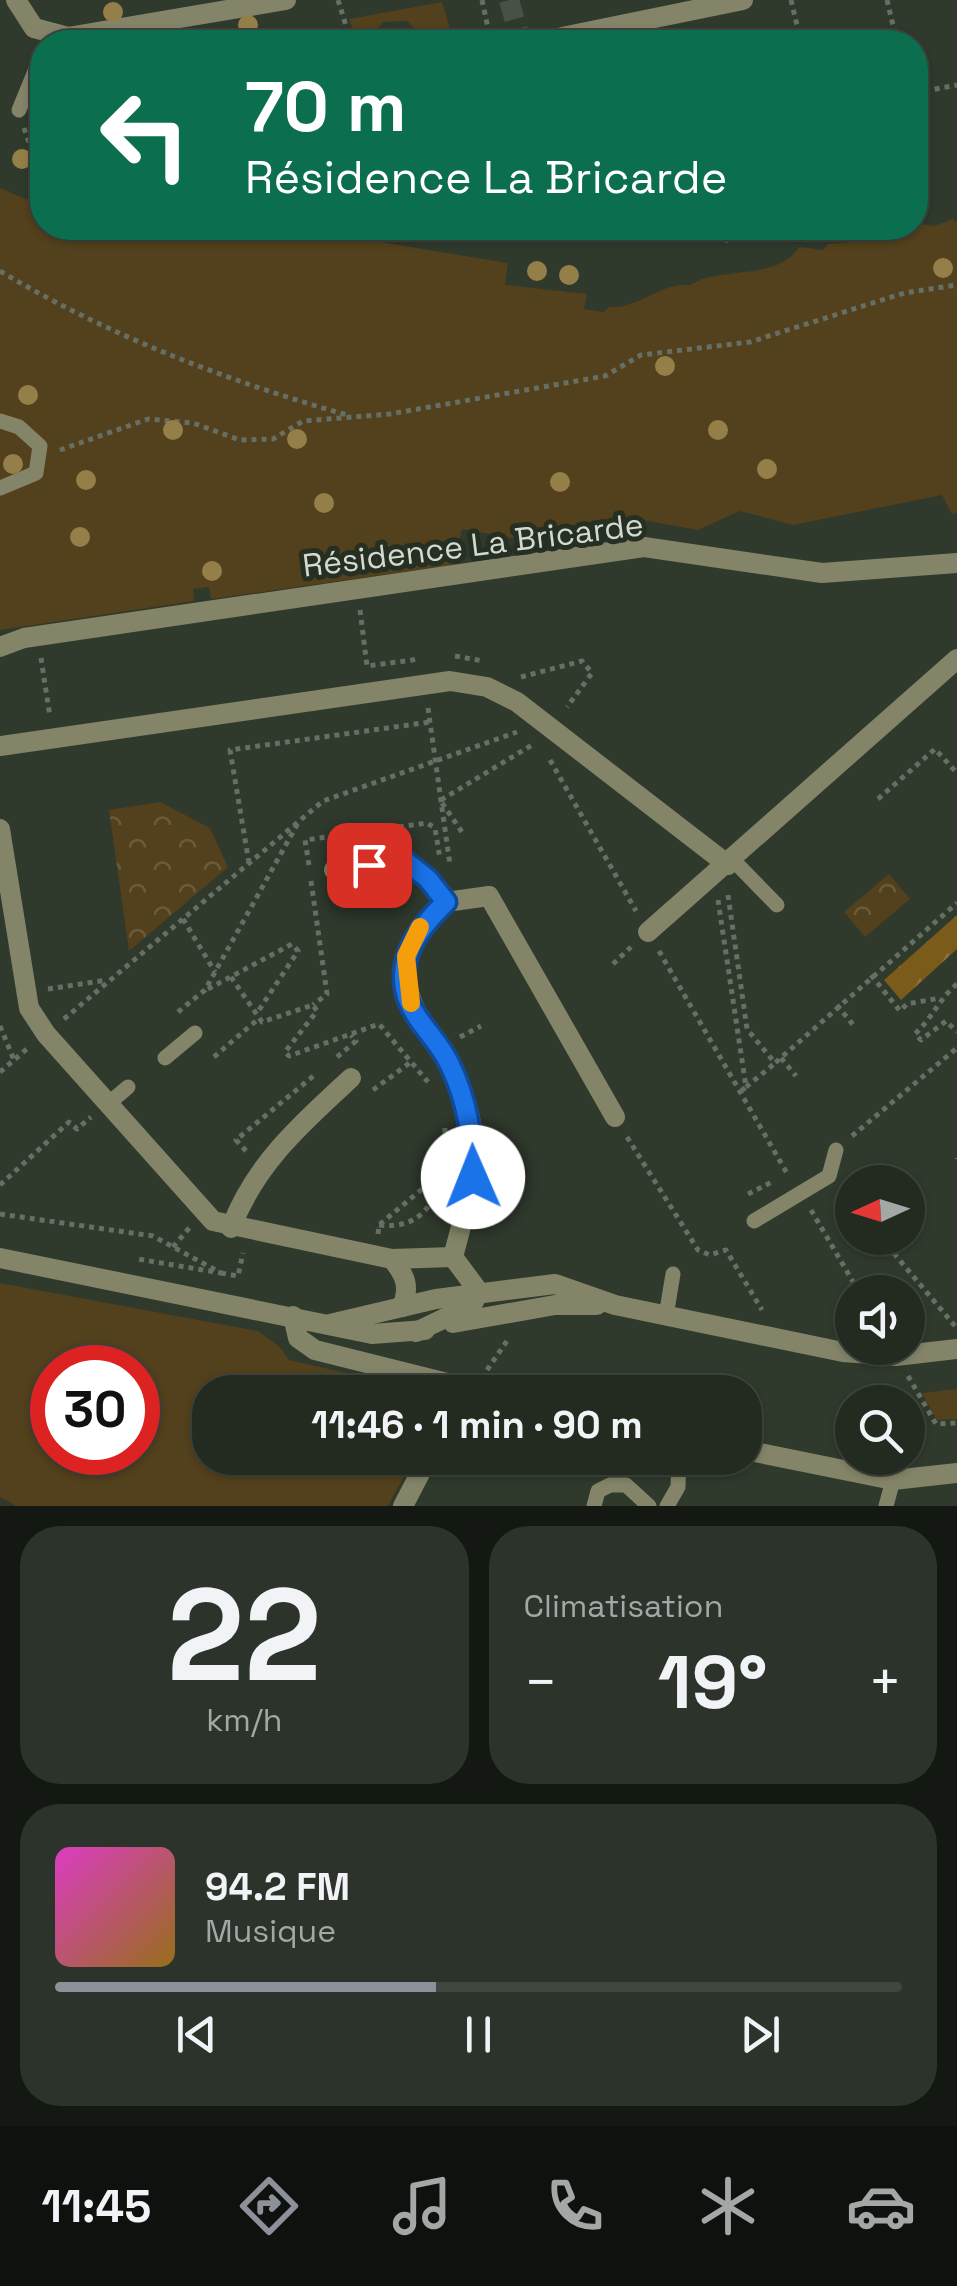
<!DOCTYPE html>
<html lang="fr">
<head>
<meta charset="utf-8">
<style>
  :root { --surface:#232b21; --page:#2b332a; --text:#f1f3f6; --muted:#a3a7a5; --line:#40473f; --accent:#8c9099 }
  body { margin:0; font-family:"Space Grotesk",sans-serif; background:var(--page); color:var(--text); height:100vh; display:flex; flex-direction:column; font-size:38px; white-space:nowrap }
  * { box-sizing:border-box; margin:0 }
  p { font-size:32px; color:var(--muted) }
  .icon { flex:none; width:55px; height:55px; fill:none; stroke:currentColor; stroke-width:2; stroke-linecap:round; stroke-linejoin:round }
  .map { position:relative; height:1506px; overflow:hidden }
  .details { display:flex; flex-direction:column; gap:20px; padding:20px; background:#131812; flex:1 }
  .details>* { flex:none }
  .guide { position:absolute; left:30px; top:30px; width:898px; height:210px; border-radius:40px; box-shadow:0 2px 8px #0004,0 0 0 2px var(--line); background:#0b6e4f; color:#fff; overflow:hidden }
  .needle { width:65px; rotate:266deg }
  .buttons { position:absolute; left:835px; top:1165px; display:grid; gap:20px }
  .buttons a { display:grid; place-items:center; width:90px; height:90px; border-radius:50%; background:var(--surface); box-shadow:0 2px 8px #0004,0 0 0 2px var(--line); font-size:50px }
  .speed { position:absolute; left:30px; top:1345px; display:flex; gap:20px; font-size:50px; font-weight:700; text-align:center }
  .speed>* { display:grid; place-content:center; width:130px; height:130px; border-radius:50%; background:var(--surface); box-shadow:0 2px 8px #0004,0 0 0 2px var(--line); line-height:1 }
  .speed .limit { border:15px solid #d22; background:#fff; color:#111 }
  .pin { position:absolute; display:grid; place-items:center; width:85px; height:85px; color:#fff; margin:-42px; border-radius:20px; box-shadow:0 5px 15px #0006 }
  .me { position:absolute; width:110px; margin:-55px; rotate:359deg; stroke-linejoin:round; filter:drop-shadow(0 0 8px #0008) }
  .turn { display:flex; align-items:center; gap:35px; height:210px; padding:0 50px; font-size:45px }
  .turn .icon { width:130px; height:130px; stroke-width:2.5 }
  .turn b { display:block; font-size:70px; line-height:85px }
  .big { font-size:75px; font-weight:700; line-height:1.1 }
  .details .card { flex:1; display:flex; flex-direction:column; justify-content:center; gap:15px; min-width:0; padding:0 35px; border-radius:40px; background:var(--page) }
  .details .dial { align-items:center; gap:0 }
  .dial b { font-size:130px; line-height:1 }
  .song { display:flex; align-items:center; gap:30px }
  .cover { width:120px; height:120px; border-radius:15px; background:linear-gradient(135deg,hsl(310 70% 55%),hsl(40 70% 35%)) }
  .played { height:10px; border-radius:5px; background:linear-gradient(90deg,var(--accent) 45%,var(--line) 45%) }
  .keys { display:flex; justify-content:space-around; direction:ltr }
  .heat { display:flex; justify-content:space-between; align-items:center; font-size:55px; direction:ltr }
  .details .tiles { flex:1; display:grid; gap:20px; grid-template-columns:1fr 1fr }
  .card:last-child { grid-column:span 2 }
  .trip { position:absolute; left:192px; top:1375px; width:570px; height:100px; border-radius:40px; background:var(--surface); box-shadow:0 2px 8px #0004,0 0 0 2px var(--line); font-weight:700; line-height:100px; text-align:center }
  .tab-bar { display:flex; height:160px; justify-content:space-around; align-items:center; background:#0e110d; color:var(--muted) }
  .tab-bar .icon { width:70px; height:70px }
  .tab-bar .selected { color:var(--accent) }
  .tab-bar b { font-size:45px; color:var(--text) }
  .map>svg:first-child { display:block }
  .grass { fill:#53401c; fill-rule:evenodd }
  .forest { fill:url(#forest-firs) }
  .park { fill:url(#park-crowns) }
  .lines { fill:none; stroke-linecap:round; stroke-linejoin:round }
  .street-tunnel { stroke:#485145; stroke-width:20; stroke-dasharray:20 10; stroke-linecap:butt }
  .path { stroke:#666f64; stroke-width:5; stroke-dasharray:5 5; stroke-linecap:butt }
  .lane { stroke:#838468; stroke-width:15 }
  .street { stroke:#838468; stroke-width:20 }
  .tree { fill:#947f49 }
  .route-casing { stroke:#114b97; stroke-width:25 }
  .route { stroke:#1a73e8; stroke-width:18 }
  .slow { stroke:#f59e0b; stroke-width:18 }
  .labels { text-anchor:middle; stroke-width:10; stroke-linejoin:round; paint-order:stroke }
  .street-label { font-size:32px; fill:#d4dad2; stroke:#252f22 }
</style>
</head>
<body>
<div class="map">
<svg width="957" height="1506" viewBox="0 0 957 1506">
  <defs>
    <pattern id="forest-firs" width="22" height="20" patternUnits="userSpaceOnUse" patternTransform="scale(2.5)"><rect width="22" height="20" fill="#7a5b1a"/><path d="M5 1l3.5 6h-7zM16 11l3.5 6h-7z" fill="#8c723a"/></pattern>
    <pattern id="park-crowns" width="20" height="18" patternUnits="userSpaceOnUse" patternTransform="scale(2.5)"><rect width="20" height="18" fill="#53401c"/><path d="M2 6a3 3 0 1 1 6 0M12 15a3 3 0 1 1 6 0" fill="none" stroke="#6b5b3c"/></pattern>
  </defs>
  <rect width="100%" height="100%" fill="#2f392c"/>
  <g class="grass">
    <polygon points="442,2 454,42 428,42 407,21 383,22 366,42 357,42 349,19"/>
    <path d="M 0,188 L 42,206 L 42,228 L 376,228 L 374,241 L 508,263 L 505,285 L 587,294 L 584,309 L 604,312 L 609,307 C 640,309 660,282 690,285 C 717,266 779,281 799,247 L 823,250 L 828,244 L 868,241 L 902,228 L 915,228 L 915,223 L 934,226 L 953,219 L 957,222 L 957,513 L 952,514 L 942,495 L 793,525 L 740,511 L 698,530 L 620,516 L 512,538 L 462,529 L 453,565 L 211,599 L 209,587 L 193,589 L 194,601 L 0,630 Z"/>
    <path d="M 0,1283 L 258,1331 L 279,1346 L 289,1360 L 430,1392 L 210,1392 L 210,1458 L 414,1458 L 388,1506 L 16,1506 L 0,1497 ZM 52,1368 L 138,1368 L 138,1452 L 52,1452 Z"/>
    <polygon points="957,1389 957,1419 937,1420 922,1393"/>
  </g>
  <polygon class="forest" points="957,915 957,949 901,1000 884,980"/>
  <g class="park">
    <polygon points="160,802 210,828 228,867 129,951 109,810"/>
    <polygon points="889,874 910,899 865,937 844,912"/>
  </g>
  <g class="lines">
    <g class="street-tunnel">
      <polyline points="509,0 521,42"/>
      <polyline points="540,42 562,37"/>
    </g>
    <g class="path">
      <polyline points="338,0 351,42"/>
      <polyline points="482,0 491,42"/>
      <polyline points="791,0 801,42"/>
      <polyline points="887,0 897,42"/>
      <polyline points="915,93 957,85"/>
      <polyline points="24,128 42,180"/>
      <polyline points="724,228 728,243"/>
      <path d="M 0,271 C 107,335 227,381 347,415"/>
      <polyline points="60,450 148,419 193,423 240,440 273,439 303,421 390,414 605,376 641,355 750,342 904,293 957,285"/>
      <polyline points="360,610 367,666 420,659"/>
      <polyline points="455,656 483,661"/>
      <polyline points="41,658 50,717"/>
      <polyline points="521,677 582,661 592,673 567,707"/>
      <polyline points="428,708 450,865"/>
      <polyline points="550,760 636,911"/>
      <polyline points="878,799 935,749 957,773"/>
      <polyline points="441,800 532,745"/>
      <polyline points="442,803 464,835"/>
      <polyline points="249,863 230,750 430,722"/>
      <polyline points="309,865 305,840 427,823 435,828 440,859"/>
      <polyline points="311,881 327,994 313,1005"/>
      <polyline points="728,895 747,1029 775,1063 957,903"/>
      <polyline points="718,900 746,1087 740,1092"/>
      <polyline points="183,919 215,972"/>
      <polyline points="659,951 788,1175"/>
      <polyline points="613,964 631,947"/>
      <polyline points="871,975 900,1011 907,1004 940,998"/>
      <polyline points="231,977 262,1022 313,1005 317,1011 285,1052 289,1056 379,1024 428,1082"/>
      <path d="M 957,984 C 939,999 933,1017 915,1034 L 921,1040 L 946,1021 L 957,1032"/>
      <polyline points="48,989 107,980"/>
      <polyline points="208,989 292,944 298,951 257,1013"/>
      <polyline points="837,1005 854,1026"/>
      <polyline points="178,1012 205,990 298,823"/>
      <polyline points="64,1019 323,801 517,732"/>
      <polyline points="0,1026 14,1060"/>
      <polyline points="460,1037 481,1026"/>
      <polyline points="214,1057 257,1020"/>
      <polyline points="337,1057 356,1041 351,1035"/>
      <polyline points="781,1058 796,1076"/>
      <polyline points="0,1072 28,1048"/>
      <polyline points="746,1087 774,1064"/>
      <polyline points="373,1090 411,1062"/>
      <polyline points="852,1136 957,1048"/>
      <polyline points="627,1137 698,1250 710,1255 726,1250 762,1310"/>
      <polyline points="246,1151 236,1140 317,1073"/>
      <polyline points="957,1159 957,1158"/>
      <polyline points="0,1185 69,1122 77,1129 91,1117"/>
      <polyline points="842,1191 852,1204"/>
      <polyline points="748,1194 774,1181"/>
      <polyline points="811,1210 859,1292"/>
      <polyline points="0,1214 153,1236 221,1273 138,1259"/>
      <path d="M 379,1225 C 420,1230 438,1202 444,1166"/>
      <polyline points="378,1234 379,1225 433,1180 444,1164 445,1128"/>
      <polyline points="881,1238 955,1326"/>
      <polyline points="173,1247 190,1227"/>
      <polyline points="221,1273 238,1276 243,1253"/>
      <polyline points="487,1370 509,1338"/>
      <polyline points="908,1376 936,1424 957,1423"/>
    </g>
    <g class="lane">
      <polyline points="19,110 42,54"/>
      <polyline points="0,421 19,427 40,446 36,473 0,488"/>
      <polyline points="733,860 777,905"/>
      <polyline points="165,1058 195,1033"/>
      <polyline points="108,1104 128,1087"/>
      <polyline points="754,1221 829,1176 836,1150"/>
      <polyline points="666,1316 673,1274"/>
      <polyline points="594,1506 598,1491 610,1485 626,1485 649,1506"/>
      <polyline points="667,1506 678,1487 679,1458"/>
      <polyline points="886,1506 893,1480"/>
    </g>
    <g class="street">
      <polyline points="16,0 34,28 68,37 286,0"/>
      <polyline points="562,37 743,0"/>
      <polyline points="0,647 24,638 644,547 822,573 957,563"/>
      <polyline points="0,746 450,681 487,687 517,702 728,865"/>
      <polyline points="0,829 29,1008 46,1034 213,1221 392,1259 453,1257"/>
      <path d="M 334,870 L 404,860 L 428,879 L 446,902 C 349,993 458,1033 472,1128 C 478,1171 464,1215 453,1257 L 479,1292 L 472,1305 L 416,1332"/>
      <polyline points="446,902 489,896 615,1117"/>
      <polyline points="648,932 957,659"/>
      <path d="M 231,1228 C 255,1164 302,1123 351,1078"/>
      <polyline points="0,1258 372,1334 425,1330"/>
      <path d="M 392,1259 C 406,1276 410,1287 402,1307"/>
      <polyline points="293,1316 298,1338 315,1350 483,1392"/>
      <polyline points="453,1323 555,1305 597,1305"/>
      <polyline points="330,1324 436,1299 555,1284 615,1305 843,1352 896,1356 957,1349"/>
      <polyline points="745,1450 893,1480 957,1473"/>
      <polyline points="403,1506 428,1458"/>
    </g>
  </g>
  <g class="tree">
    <circle cx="113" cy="12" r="10"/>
    <circle cx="248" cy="25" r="10"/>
    <circle cx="22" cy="159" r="10"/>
    <circle cx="943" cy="268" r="10"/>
    <circle cx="537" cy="271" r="10"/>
    <circle cx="569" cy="275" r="10"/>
    <circle cx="665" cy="366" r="10"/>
    <circle cx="28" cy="395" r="10"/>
    <circle cx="173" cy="430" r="10"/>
    <circle cx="718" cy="430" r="10"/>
    <circle cx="297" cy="439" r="10"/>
    <circle cx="13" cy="464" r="10"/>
    <circle cx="767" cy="469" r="10"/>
    <circle cx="86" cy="480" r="10"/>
    <circle cx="560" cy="482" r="10"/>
    <circle cx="324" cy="503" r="10"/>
    <circle cx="80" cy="537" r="10"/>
    <circle cx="212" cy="571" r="10"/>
  </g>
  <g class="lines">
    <g class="route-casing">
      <path id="route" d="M 369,865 L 404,860 L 428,879 L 446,902 C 420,927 395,958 407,997 C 415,1021 439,1041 449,1063 C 468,1101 472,1136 473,1177"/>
    </g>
    <use href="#route" class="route"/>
    <polyline class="slow" points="411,1003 406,956 420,927"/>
  </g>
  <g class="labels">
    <g class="street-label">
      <text transform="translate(473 545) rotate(-7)" y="11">Résidence La Bricarde</text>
    </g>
  </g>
</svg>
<div class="buttons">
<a><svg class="needle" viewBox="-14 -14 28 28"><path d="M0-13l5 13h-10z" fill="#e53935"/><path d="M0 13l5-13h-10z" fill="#a3a7a5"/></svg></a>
<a><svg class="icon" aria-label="sound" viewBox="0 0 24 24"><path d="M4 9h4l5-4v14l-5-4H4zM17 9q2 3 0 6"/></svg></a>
<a><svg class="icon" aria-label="search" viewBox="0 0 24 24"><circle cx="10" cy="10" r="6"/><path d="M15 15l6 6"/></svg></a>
</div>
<div class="speed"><div class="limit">30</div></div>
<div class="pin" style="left:369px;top:865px;background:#d93025"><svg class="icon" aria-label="arrive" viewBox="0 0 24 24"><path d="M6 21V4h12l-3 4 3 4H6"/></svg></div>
<svg class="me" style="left:473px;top:1177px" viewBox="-20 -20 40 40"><circle r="19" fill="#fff"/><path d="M0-13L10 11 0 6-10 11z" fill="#1a73e8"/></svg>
<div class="trip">11:46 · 1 min · 90 m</div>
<div class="guide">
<div class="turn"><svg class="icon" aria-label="left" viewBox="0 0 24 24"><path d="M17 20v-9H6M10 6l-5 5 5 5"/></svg><div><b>70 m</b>Résidence La Bricarde</div></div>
</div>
</div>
<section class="details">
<div class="tiles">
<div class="card dial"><b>22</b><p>km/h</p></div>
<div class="card"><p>Climatisation</p>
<div class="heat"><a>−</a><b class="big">19°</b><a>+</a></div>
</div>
<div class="card">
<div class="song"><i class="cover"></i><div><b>94.2 FM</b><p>Musique</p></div></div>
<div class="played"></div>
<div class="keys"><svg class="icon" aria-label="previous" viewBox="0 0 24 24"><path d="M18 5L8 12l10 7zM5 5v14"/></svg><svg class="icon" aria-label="pause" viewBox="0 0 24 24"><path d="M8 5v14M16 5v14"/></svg><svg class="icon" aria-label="next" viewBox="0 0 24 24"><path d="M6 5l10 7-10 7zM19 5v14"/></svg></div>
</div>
</div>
</section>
<nav class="tab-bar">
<b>11:45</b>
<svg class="icon selected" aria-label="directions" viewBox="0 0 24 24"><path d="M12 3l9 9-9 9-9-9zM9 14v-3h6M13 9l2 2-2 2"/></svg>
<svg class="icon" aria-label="music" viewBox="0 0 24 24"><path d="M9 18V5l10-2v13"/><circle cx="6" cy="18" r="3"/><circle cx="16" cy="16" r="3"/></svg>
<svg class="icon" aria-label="phone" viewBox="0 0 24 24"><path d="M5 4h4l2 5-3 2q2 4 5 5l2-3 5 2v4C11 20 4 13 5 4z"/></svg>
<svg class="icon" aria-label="climate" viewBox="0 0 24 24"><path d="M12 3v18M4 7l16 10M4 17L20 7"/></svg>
<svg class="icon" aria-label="car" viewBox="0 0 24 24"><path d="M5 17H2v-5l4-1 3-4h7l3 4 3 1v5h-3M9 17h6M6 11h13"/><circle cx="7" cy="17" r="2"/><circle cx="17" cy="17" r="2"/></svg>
</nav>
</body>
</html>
